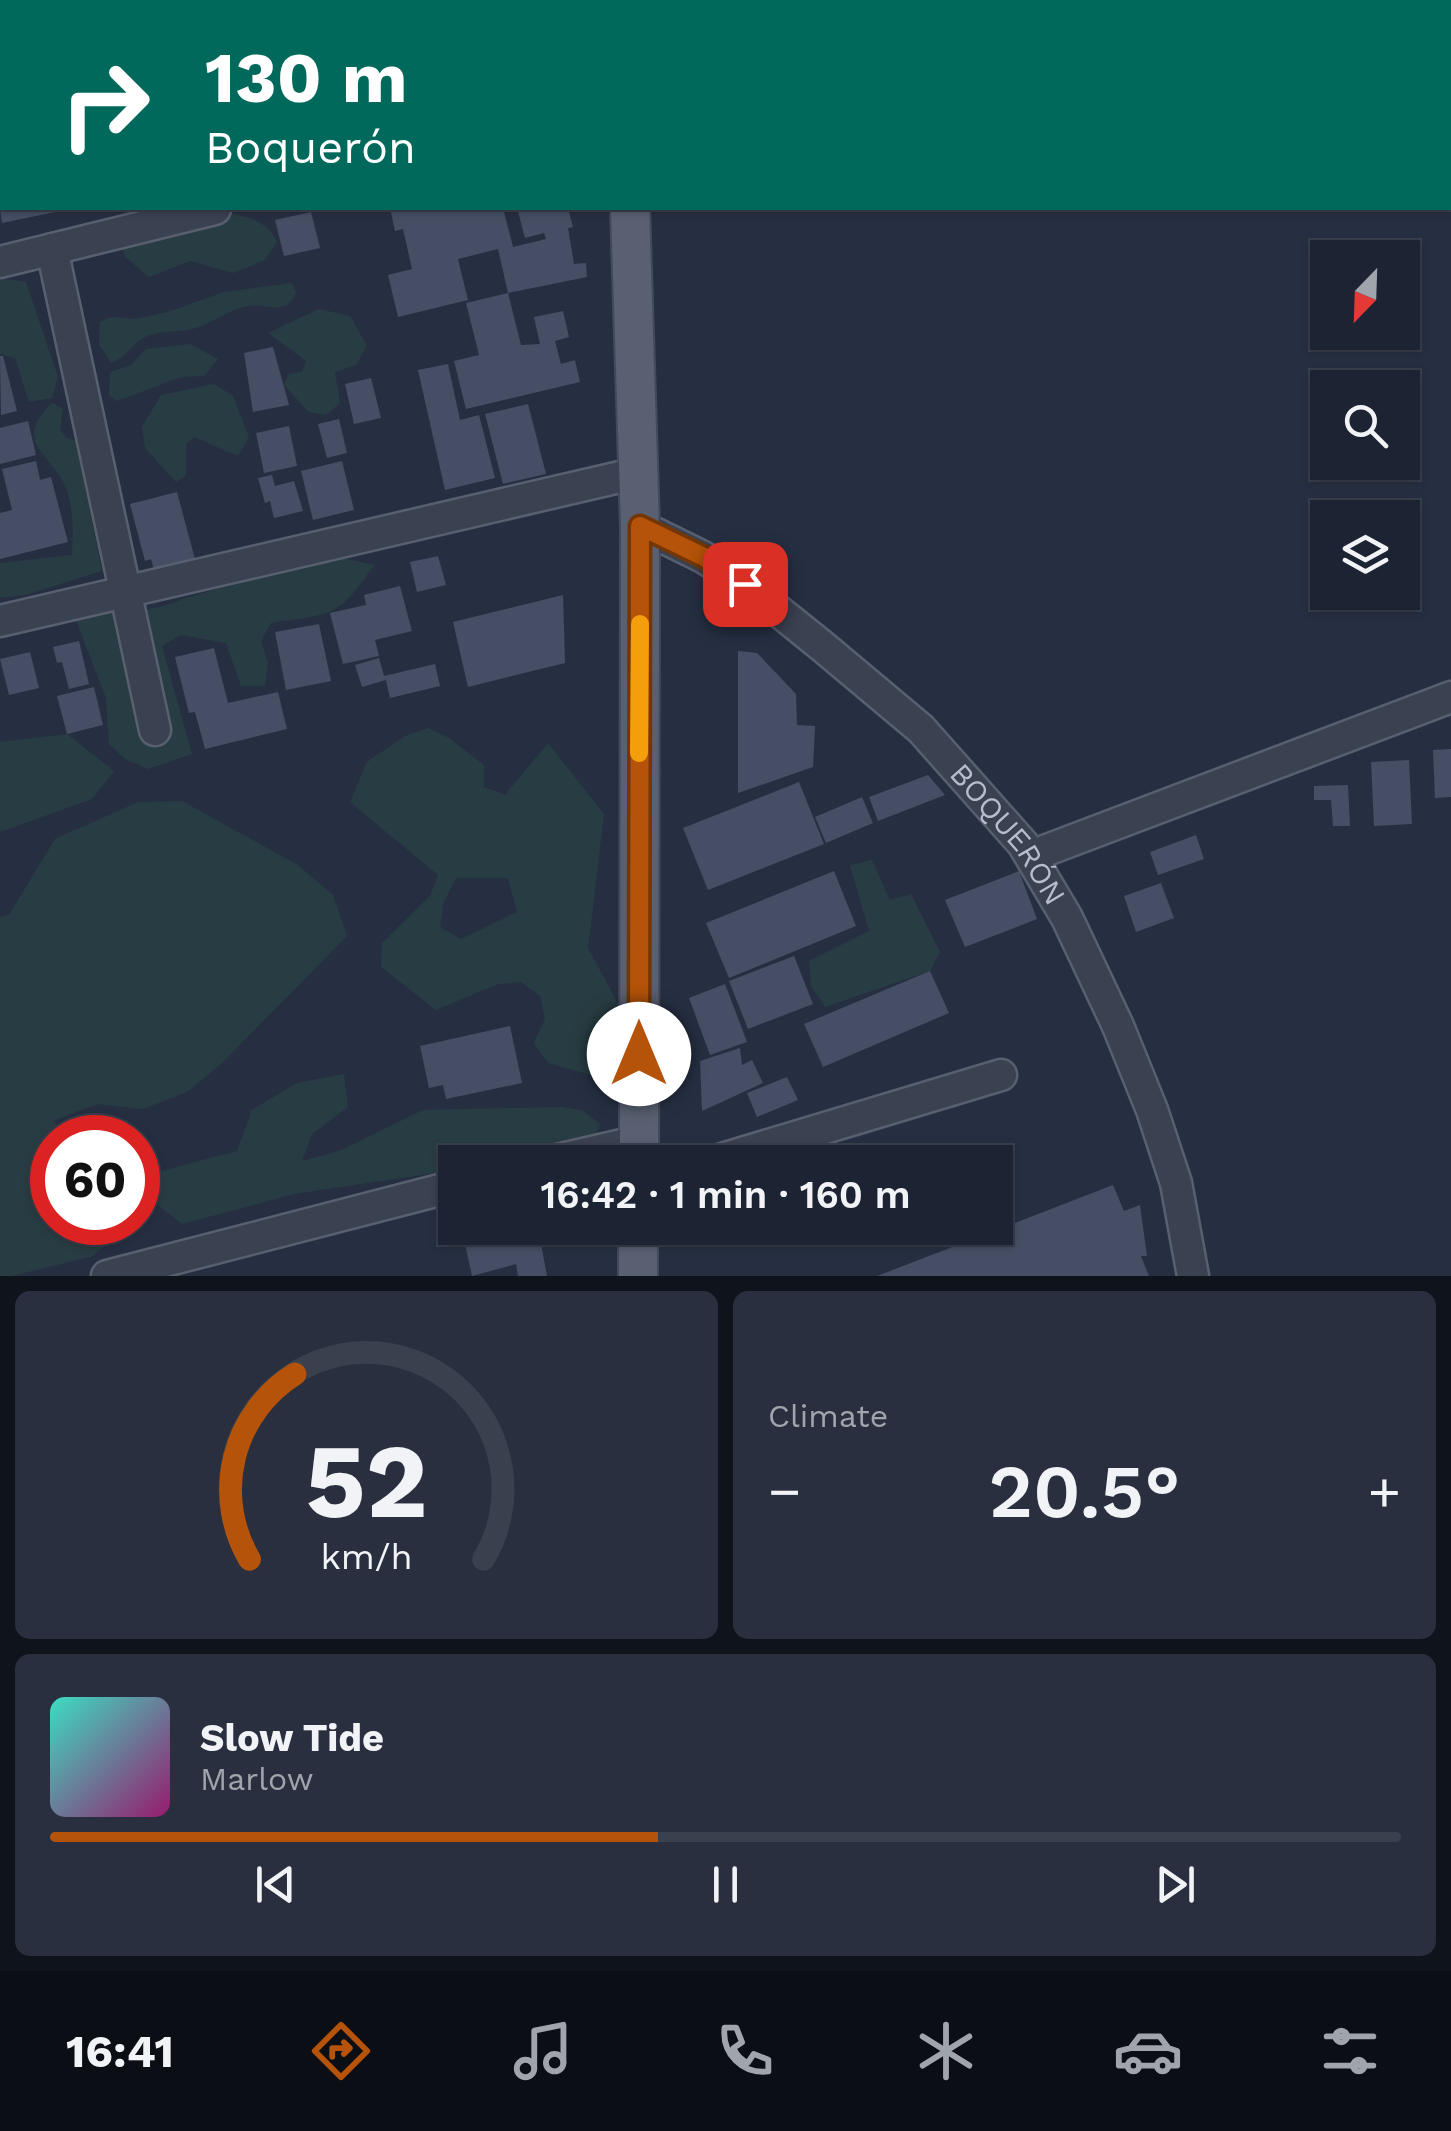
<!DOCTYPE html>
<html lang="en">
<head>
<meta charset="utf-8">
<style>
  :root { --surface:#1c2332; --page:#292f3e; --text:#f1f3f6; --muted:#a0a4ac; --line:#3a404d; --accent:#b45309 }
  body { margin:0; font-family:"Work Sans",sans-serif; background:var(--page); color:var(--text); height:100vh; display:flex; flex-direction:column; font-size:38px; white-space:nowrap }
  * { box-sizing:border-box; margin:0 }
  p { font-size:32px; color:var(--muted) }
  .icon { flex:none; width:55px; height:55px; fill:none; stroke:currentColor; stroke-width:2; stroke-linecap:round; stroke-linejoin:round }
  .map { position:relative; height:1276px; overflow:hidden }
  .panel { display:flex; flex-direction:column; gap:15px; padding:15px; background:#0f131c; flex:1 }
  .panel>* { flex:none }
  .guide { position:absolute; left:0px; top:0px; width:1452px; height:210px; box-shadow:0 2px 8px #0004,0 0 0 2px var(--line); background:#00695c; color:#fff; overflow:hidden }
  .needle { width:65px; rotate:203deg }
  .fabs { position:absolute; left:1310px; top:240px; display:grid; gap:20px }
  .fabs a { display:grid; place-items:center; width:110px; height:110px; border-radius:0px; background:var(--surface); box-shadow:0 2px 8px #0004,0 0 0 2px var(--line); font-size:50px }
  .speed { position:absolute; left:30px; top:1115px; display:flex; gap:20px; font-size:50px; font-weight:700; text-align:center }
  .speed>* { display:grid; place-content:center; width:130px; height:130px; border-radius:50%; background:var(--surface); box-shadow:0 2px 8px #0004,0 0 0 2px var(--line); line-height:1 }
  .speed .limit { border:15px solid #d22; background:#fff; color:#111 }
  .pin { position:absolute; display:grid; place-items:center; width:85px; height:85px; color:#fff; margin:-42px; border-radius:20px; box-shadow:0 5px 15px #0006 }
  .me { position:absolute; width:110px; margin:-55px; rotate:0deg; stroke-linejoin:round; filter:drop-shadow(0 0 8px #0008) }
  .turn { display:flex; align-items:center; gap:35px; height:210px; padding:0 40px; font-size:45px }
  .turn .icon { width:130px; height:130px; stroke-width:2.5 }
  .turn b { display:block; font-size:70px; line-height:85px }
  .big { font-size:75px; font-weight:600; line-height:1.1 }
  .panel .tile { flex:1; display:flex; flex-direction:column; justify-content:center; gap:15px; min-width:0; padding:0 35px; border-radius:15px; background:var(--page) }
  .panel .dial { align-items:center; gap:0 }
  .dial svg { height:260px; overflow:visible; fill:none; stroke:var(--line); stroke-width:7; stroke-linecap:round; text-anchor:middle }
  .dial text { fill:var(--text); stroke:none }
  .song { display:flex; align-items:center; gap:30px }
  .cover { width:120px; height:120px; border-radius:15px; background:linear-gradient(135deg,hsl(170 70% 55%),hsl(320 70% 35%)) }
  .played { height:10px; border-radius:5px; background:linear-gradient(90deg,var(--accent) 45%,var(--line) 45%) }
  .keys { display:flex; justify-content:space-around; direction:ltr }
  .heat { display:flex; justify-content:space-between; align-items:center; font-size:55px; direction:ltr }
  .panel .tiles { flex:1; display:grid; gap:15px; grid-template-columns:1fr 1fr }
  .tile:last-child { grid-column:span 2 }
  .trip { position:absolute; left:438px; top:1145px; width:575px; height:100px; border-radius:0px; background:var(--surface); box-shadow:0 2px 8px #0004,0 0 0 2px var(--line); font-weight:600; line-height:100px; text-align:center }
  .tabs { display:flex; height:160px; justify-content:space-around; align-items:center; background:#0b0e14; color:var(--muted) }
  .tabs .icon { width:70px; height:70px }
  .tabs .current { color:var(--accent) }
  .tabs b { font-size:45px; color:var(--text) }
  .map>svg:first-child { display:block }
  .green { fill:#283d43; fill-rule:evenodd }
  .building { fill:#454e64 }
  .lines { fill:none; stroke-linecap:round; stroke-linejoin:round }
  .minor-casing { stroke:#585f6f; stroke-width:35 }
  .major-casing { stroke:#444a5b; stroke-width:42 }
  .minor { stroke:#3a4151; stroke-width:30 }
  .major { stroke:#586071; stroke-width:38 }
  .route-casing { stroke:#753606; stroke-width:25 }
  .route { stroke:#b45309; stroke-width:18 }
  .slow { stroke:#f59e0b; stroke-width:18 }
  .labels { text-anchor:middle; stroke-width:10; stroke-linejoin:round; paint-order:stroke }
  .street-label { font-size:30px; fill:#b7bdcc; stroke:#1f2637 }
</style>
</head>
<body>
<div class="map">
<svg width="1451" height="1276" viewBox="0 0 1451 1276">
  <rect width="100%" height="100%" fill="#262f42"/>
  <g class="green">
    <path d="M 215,209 C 238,215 268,218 277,242 L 265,260 L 233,273 L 190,261 L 149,277 L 125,257 L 122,248 L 140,234 Z"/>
    <polygon points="4,279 26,282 58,377 52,398 29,402 15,358 0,354 0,281"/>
    <path d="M 292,283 L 296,293 C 285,317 269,303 248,306 C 231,309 213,322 196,328 C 180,333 157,329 142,339 C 128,348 128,356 111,363 L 99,344 L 100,322 L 111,317 L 135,319 L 168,312 L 224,292 Z"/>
    <polygon points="319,309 350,316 367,346 356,365 335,372 340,403 326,415 309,412 284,385 289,374 302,372 306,361 268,333"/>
    <polygon points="190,344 218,359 204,376 181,377 117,401 109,395 110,372 131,365 146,349"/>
    <polygon points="214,384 233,396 249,437 238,456 194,437 186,444 186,476 176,482 145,448 142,427 161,395"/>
    <path d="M 52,403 L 63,408 L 60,429 L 66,438 L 76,441 L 102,571 L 25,595 L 0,598 L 0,563 L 72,555 C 73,533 74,512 67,491 C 55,454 9,444 52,403 Z"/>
    <path d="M 334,556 L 374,565 C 337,619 334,613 271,623 L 261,641 L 268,663 L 265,686 L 241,686 L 226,643 L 181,635 L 162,646 L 192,754 L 148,769 L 125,759 L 109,744 L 106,698 L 75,618 C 113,603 145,618 182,599 Z"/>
    <path d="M 428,728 L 449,738 L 484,765 L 484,787 L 505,795 L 548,743 L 604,814 L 588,948 L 630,1026 L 628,1051 L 591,1075 L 548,1063 L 534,1043 L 545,1019 L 540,996 L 521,982 L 498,984 L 436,1010 L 381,967 L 382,943 L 430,896 L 438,875 L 350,802 L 367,762 L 405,736 ZM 456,878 L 508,878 L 517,912 L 461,939 L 440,927 L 443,904 Z"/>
    <polygon points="67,734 114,771 92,799 0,832 0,742"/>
    <polygon points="182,801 298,865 333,895 347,936 220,1065 187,1092 143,1109 97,1104 54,1121 65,1137 52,1138 52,1222 124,1223 127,1227 93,1256 12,1276 0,1276 0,917 9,915 55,839 138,802"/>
    <polygon points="872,860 890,900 911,894 940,952 930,971 825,1007 811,986 809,961 869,931 850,865"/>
    <path d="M 344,1074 L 348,1107 L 312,1134 L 302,1161 L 339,1151 L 423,1110 L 562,1107 L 583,1111 L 600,1124 L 592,1145 C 545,1157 503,1162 455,1162 L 455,1170 L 294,1194 L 182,1224 L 147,1196 L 154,1173 L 237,1151 L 252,1110 L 297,1083 Z"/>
  </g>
  <g class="building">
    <polygon points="0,208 70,208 70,209 2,223"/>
    <polygon points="390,208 503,208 513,247 546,239 544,233 525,238 517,208 568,208 573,227 568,228 574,264 586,263 587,277 508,293 521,345 540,344 534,317 563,311 569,337 555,341 561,364 575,360 580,382 466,409 454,361 479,355 466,303 508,293 498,249 458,259 468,300 398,317 388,275 412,269 403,229 395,231"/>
    <polygon points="311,212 320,248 284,256 275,220"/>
    <polygon points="273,347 289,405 253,412 244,353"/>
    <polygon points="0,356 3,356 17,411 1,415"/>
    <polygon points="448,364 460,420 479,415 495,478 445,490 418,370"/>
    <polygon points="371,378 381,418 354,424 345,384"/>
    <polygon points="528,404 546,474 503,484 485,414"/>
    <polygon points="339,419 347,453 327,458 318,424"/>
    <polygon points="28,421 36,455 0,464 0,428"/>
    <polygon points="289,426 297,466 264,473 256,433"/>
    <polygon points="36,461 40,480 51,477 68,542 0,559 0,513 12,510 2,469"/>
    <polygon points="342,461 354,510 313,520 301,471"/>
    <polygon points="272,475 275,486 294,481 303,511 274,518 270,501 265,503 258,478"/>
    <polygon points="177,492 196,563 155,573 151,559 145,561 130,504"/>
    <polygon points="438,556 446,585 417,592 410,562"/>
    <polygon points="400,586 412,631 375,640 379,656 343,664 330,613 366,605 364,595"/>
    <polygon points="563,595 565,663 468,687 453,622"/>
    <polygon points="319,624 331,681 286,690 275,632"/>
    <polygon points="79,641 89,684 69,689 62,662 57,663 53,647"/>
    <polygon points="214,648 228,703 278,692 287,729 205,749 195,712 189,713 175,657"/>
    <polygon points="738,651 757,653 796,694 797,725 815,726 813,767 738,793"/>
    <polygon points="30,652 39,688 9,695 0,659"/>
    <polygon points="379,658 384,676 435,664 440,686 390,698 386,680 362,687 355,665"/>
    <polygon points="94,687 103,725 67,734 57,696"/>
    <polygon points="1451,749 1451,797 1435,798 1433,750"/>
    <polygon points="1409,760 1412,824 1374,826 1371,762"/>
    <polygon points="928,775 945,795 878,821 869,797"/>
    <polygon points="799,782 824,844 708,890 683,828"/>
    <polygon points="1348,785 1350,826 1333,826 1331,800 1314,800 1314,786"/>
    <polygon points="862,797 873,823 826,843 815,817"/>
    <polygon points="1196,835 1204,859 1158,875 1150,852"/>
    <polygon points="834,871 856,926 729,978 706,923"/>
    <polygon points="1019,871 1037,919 965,947 945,900"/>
    <polygon points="1161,883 1174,918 1136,932 1124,896"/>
    <polygon points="794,956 813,1004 748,1029 729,981"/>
    <polygon points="930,971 949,1013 823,1067 804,1024"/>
    <polygon points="725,984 747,1042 710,1055 689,998"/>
    <polygon points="510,1026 522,1083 446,1099 443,1085 429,1088 420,1046"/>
    <polygon points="740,1048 742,1065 752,1060 763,1083 702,1111 700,1061"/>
    <polygon points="787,1077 798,1100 757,1117 747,1093"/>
    <polygon points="1113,1185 1124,1211 1140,1205 1147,1256 1141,1256 1149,1276 877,1276"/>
    <polygon points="457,1228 538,1228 547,1276 518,1276 516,1264 472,1276 465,1244 462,1245"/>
  </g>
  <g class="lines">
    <g class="minor-casing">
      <g id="minor">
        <polyline points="52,249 155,730"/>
        <polyline points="0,262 215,209"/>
        <path id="s1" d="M 640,526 L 703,557 L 745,584 L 822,646 L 921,729 L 1023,844 L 1067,918 L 1118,1026 L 1152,1110 L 1176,1183 L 1193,1276"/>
        <polyline points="0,621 637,473"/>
        <polyline points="1031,856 1451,697"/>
        <polyline points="548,1162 639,1141"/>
        <polyline points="712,1162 1001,1075"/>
        <polyline points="107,1276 455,1186"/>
      </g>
    </g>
    <g class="major-casing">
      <g id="major">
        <polyline points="623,0 624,2"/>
        <polyline points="630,208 640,526 639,1162"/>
        <polyline points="638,1276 638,1228"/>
      </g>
    </g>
    <use href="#minor" class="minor"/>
    <use href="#major" class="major"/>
  </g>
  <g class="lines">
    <g class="route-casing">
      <polyline id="route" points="639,1054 640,526 704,557 745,584"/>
    </g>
    <use href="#route" class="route"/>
    <polyline class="slow" points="639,753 640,624"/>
  </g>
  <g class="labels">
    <g class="street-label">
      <text dy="10" stroke="none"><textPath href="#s1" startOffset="485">BOQUERÓN</textPath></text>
    </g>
  </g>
</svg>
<div class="fabs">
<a><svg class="needle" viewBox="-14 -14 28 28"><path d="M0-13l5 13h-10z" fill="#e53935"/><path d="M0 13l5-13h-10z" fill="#a0a4ac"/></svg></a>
<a><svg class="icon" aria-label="search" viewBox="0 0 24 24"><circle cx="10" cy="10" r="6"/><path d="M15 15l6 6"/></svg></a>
<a><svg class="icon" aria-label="layers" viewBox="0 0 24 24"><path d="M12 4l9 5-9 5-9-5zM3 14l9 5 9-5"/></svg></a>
</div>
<div class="speed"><div class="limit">60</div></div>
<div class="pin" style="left:745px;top:584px;background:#d93025"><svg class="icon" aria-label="arrive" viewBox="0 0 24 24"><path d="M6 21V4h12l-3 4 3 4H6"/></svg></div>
<svg class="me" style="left:639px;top:1054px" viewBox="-20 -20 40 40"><circle r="19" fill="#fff"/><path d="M0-13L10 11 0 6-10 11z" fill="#b45309"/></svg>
<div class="trip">16:42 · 1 min · 160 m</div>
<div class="guide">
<div class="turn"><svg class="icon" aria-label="right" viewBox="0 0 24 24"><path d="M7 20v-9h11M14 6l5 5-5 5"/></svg><div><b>130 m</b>Boquerón</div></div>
</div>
</div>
<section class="panel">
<div class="tiles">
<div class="tile dial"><svg viewBox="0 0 100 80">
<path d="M14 69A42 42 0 1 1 86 69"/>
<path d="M14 69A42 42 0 0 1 28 12" stroke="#b45309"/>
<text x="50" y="56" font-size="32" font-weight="700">52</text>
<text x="50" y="72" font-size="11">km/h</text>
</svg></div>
<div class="tile"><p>Climate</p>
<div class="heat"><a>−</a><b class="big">20.5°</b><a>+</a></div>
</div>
<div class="tile">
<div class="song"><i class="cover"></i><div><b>Slow Tide</b><p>Marlow</p></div></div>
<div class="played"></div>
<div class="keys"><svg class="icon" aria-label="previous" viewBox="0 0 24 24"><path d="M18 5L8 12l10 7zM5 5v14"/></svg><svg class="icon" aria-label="pause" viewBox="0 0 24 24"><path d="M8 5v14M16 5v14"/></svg><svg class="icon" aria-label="next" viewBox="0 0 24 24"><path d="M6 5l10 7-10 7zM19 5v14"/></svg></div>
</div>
</div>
</section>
<nav class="tabs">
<b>16:41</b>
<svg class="icon current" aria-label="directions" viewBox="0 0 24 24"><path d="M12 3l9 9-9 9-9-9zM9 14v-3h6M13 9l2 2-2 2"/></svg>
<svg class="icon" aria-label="music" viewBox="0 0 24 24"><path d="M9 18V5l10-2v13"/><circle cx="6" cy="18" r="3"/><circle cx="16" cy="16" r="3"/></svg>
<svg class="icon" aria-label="phone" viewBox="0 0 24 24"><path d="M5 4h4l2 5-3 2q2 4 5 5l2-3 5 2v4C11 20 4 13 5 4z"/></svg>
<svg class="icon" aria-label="climate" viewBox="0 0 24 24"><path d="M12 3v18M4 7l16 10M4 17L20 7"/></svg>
<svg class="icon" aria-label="car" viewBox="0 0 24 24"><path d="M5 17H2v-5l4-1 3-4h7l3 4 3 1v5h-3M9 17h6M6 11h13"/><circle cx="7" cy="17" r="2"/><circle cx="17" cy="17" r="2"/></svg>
<svg class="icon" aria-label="filters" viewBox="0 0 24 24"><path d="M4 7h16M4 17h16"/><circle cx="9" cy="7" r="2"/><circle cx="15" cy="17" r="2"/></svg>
</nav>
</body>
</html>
